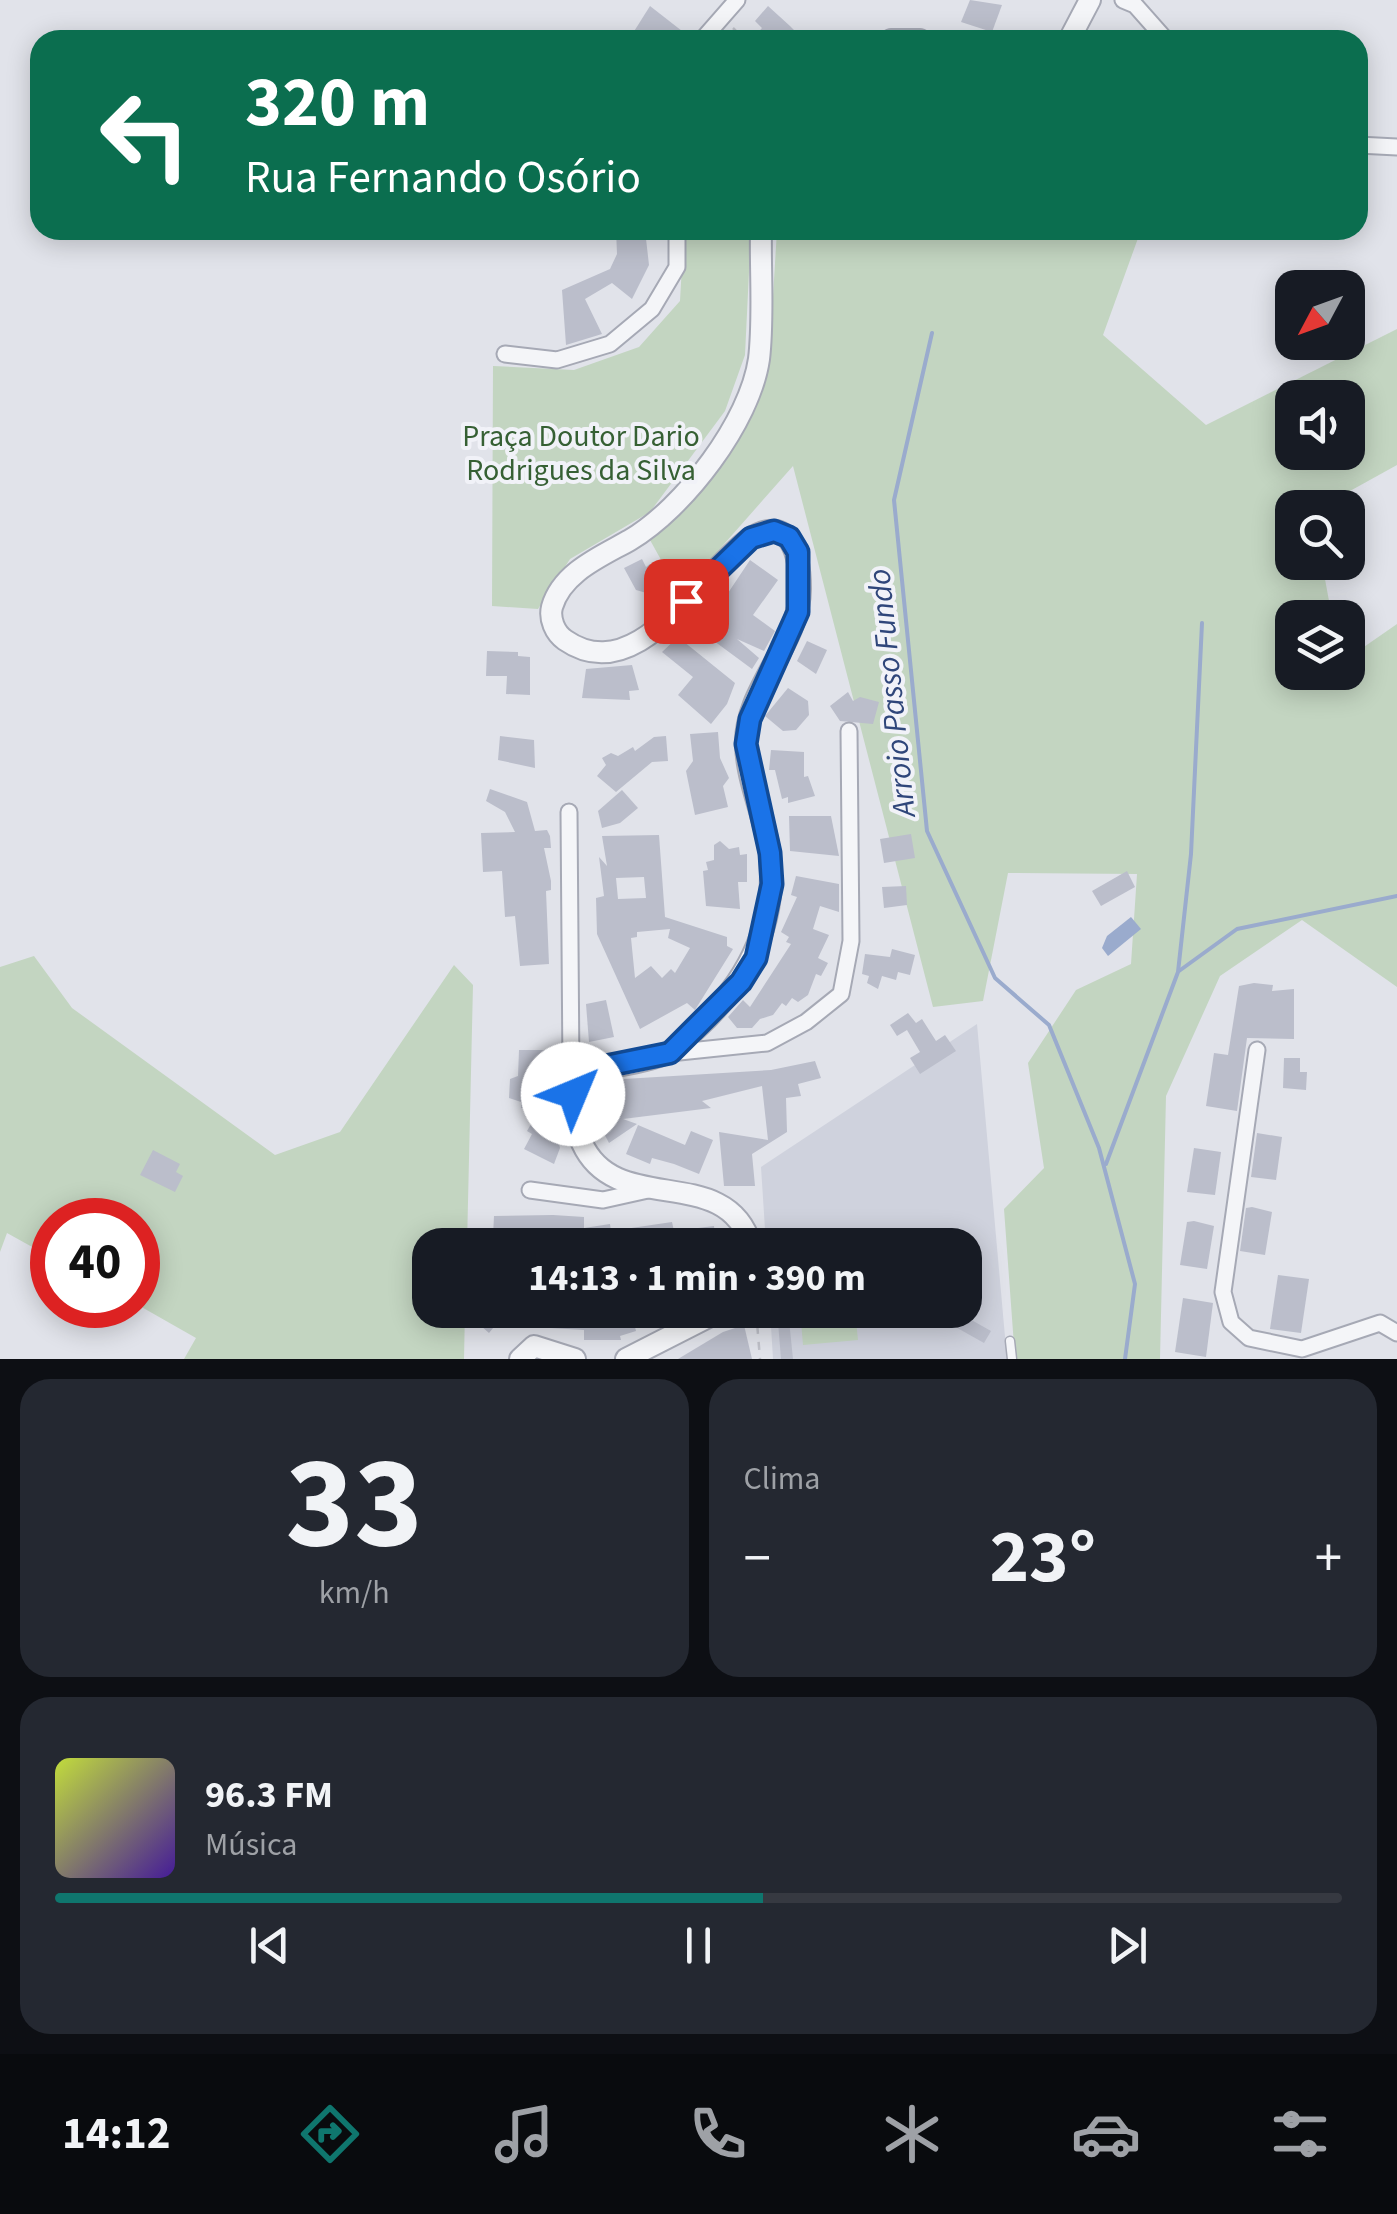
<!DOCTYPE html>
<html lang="pt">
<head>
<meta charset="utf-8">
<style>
  :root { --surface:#171b24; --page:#242831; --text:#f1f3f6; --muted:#9ea1a6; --line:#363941; --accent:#0f766e }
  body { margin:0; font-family:"Source Sans 3",sans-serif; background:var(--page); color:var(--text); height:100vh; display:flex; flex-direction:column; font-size:38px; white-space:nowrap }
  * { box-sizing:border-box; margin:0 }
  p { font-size:32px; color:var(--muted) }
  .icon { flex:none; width:55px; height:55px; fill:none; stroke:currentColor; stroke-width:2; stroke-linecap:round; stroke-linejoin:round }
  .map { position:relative; height:1359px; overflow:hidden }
  .details { display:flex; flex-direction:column; gap:20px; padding:20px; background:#0d0f14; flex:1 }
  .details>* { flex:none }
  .banner { position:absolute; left:30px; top:30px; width:1338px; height:210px; border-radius:30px; box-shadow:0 5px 25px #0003; background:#0b6e4f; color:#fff; overflow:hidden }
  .needle { width:65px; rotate:229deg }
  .fabs { position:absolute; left:1275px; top:270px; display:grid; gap:20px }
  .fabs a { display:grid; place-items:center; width:90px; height:90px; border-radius:20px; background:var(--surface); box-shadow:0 5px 25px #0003; font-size:50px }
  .speed { position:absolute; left:30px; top:1198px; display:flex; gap:20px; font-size:50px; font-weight:700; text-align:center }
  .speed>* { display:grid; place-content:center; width:130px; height:130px; border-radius:50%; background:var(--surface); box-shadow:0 5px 25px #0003; line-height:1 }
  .speed .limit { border:15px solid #d22; background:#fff; color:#111 }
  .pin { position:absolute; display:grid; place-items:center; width:85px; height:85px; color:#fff; margin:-42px; border-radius:20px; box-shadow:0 5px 15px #0006 }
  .me { position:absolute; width:110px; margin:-55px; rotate:45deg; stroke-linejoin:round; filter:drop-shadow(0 0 8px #0008) }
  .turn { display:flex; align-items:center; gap:35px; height:210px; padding:0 50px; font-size:45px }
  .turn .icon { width:130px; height:130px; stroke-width:2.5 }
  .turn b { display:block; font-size:70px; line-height:85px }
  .big { font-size:75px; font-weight:700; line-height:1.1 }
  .details .tile { flex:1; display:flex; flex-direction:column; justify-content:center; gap:15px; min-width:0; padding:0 35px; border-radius:30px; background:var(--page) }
  .details .dial { align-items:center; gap:0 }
  .dial b { font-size:130px; line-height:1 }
  .song { display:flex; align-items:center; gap:30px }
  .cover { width:120px; height:120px; border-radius:15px; background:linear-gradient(135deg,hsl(70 70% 55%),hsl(260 70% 35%)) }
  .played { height:10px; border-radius:5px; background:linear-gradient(90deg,var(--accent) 55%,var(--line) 55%) }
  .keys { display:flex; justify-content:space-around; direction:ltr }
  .heat { display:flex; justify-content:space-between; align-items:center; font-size:55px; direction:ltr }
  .details .tiles { flex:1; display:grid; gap:20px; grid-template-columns:1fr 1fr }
  .tile:last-child { grid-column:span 2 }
  .trip { position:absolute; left:412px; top:1228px; width:570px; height:100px; border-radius:30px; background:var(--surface); box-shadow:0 5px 25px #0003; font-weight:700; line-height:100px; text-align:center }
  .tabs { display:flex; height:160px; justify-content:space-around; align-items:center; background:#090b0e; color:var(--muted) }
  .tabs .icon { width:70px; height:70px }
  .tabs .active { color:var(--accent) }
  .tabs b { font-size:45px; color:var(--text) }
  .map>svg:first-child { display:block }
  .built { fill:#cfd2dd }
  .green { fill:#c3d5c1; fill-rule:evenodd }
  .water { fill:#9aabcd }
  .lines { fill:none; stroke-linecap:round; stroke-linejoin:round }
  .stream { stroke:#9aabcd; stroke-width:4 }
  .building { fill:#bbbecb; fill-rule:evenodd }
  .service-casing { stroke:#a6a9b5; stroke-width:11 }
  .minor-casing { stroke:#a6a9b5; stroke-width:19 }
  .tertiary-casing { stroke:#a6a9b5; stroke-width:24 }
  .path { stroke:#bfc1c9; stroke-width:2.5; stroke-dasharray:8 8; stroke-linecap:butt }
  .service { stroke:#f4f5f8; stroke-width:8 }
  .minor { stroke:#f4f5f8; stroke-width:15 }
  .tertiary { stroke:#f4f5f8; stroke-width:20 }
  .route-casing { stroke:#114b97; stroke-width:25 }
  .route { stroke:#1a73e8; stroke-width:18 }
  .labels { text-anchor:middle; stroke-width:8; stroke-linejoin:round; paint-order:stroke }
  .park-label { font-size:30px; fill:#366034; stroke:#f1f2f8 }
  .water-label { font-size:32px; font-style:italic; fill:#2f467a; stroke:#f1f2f8 }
</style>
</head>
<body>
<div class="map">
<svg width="1397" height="1359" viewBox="0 0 1397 1359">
  <rect width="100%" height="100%" fill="#e1e3ea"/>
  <polygon class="built" points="977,1024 1007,1359 773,1359 770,1310 965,1310 965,1245 766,1245 761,1167"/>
  <g class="green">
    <polygon points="684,230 751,230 745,355 725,411 650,512 570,559 538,609 492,606 493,366 574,370 639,347 680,301"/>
    <path d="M 777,230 L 1141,230 L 1103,335 L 1206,425 L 1397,329 L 1397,465 L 1321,507 L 1292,508 L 1292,562 L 1322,563 L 1332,617 L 1292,618 L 1292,672 L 1348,672 L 1348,658 L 1397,624 L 1397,987 L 1302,920 L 1220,976 L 1166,1096 L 1160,1359 L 1015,1359 L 1004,1209 L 1044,1168 L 1028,1063 L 1076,990 L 1131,964 L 1137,874 L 1008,873 L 983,1001 L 933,1007 L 793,466 L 680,594 L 650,540 L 743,427 L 769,363 ZM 1292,398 L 1348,398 L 1348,452 L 1292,452 Z"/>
    <polygon points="34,956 72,1008 275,1155 340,1132 454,965 473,985 467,1245 430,1245 430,1310 465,1310 464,1359 184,1359 196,1338 138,1305 138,1220 52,1220 52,1258 7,1233 0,1252 0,967"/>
    <polygon points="800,1310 855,1310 858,1340 803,1345"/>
  </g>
  <polygon class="water" points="1131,917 1141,929 1108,956 1102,948 1107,936"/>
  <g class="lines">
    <g class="stream">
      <polyline points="932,333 894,500 927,831 995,978 1049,1025 1099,1148 1135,1284 1125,1359"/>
      <polyline points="1179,971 1237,929 1397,896"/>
      <polyline points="1106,1164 1178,972 1191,854 1202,623"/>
    </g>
  </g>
  <g class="building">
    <polygon points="970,0 1002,5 992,32 961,22"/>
    <polygon points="650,6 682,31 674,40 641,40 633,33"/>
    <polygon points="768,6 790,26 804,40 751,40 762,28 755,21"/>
    <polygon points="616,230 645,230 649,265 632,299 612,283 585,299 602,334 566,345 562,290 610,269 617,254"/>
    <polygon points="642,559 646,567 650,564 662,588 650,594 636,590 624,568"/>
    <polygon points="750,560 778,580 753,615 775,631 764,651 737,639 759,658 752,669 695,627 703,617 708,620 714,614"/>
    <polygon points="678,637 735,683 727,704 711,724 678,695 693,677 662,652"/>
    <polygon points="807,641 827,650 816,674 797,661"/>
    <polygon points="487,651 518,652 518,656 530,657 530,695 506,694 507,676 486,676"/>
    <polygon points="632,665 639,690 629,691 630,700 582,698 586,669"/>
    <polygon points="788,688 808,701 809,715 796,730 783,731 765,716"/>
    <polygon points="848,692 853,701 860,697 879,702 873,724 840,721 830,706"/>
    <polygon points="718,732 720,758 729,778 723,786 728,807 695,815 686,771 693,761 690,734"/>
    <polygon points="500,736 534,740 535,768 498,760"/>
    <polygon points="666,736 668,761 652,762 616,792 597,776 606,765 602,758 611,753 618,756 633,747 635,751 654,737"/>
    <polygon points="771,750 804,752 804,777 808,776 815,796 788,803 788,797 782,799 775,770 769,770"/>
    <polygon points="490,789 527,802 535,831 547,830 550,836 551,848 544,848 551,881 551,890 546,891 549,964 520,966 515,916 505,917 502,871 483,872 481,833 515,832 505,812 486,801"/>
    <polygon points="622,790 638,808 620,823 602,828 598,811"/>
    <polygon points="789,816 831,816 839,856 790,851"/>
    <polygon points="911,834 915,858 884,863 880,839"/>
    <path d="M 659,835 L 665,917 L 727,937 L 727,946 L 733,949 L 695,1010 L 687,1003 L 640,1029 L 597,934 L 596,898 L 604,896 L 599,857 L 607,866 L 602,836 ZM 644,877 L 646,898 L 618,899 L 616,878 ZM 670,929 L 668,938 L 690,948 L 675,973 L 671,969 L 662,978 L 651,966 L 635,978 L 631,938 L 637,937 L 637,932 Z"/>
    <polygon points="720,841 729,849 739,847 740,855 747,854 747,882 738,882 740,909 706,906 703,871 708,870 706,862 714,860 714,845"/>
    <polygon points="1127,871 1135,887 1101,906 1092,891"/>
    <polygon points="796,876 839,884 839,912 820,906 813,929 829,935 818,958 828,963 821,976 816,974 808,995 798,1002 792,998 786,1006 782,1003 773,1015 760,1019 752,1028 737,1028 728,1017 743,1000 750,1007 791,944 786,942 789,937 781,932 797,897 791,895"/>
    <polygon points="906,886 907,905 884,908 882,887"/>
    <polygon points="892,949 915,955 910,975 898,972 896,980 882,976 878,989 867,983 869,976 862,974 865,954 890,957"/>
    <polygon points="1254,983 1273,985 1272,991 1294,989 1294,1039 1247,1038 1237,1111 1206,1106 1214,1053 1228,1055 1239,986"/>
    <polygon points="606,1000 614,1037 589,1042 586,1004"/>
    <polygon points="908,1013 916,1023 922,1019 936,1041 945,1035 956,1051 920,1074 910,1058 920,1052 907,1030 897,1036 890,1025"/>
    <polygon points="519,1050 549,1050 552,1117 560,1148 554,1164 524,1149 532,1134 527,1131 539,1110 521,1108 521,1102 509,1098 510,1079 518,1076"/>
    <polygon points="1284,1058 1300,1058 1300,1072 1307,1072 1306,1090 1283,1088"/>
    <polygon points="815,1061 821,1078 798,1084 801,1096 786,1098 787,1132 752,1154 755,1186 724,1186 719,1132 768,1140 762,1086 702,1101 711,1108 623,1119 637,1124 609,1143 600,1126 601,1117 605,1118 603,1088 624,1079 771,1070"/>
    <polygon points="638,1125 685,1145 691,1131 713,1140 699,1174 674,1164 652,1158 650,1164 626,1154"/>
    <polygon points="1257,1133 1282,1137 1276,1180 1251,1177"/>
    <polygon points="1194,1148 1221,1152 1215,1195 1187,1192"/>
    <polygon points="153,1150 180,1164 176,1172 183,1176 175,1192 140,1175"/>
    <polygon points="1252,1207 1272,1212 1265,1255 1240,1251 1246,1208"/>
    <polygon points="553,1215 584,1217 584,1228 610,1224 611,1231 672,1222 674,1231 714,1226 716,1245 558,1245 558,1237 530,1238 530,1245 498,1245 498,1236 493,1236 494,1216"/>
    <polygon points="1194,1221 1214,1226 1207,1269 1180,1265 1187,1222"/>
    <polygon points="1278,1275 1309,1279 1301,1333 1270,1329"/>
    <polygon points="1183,1298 1213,1303 1206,1357 1175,1352"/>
    <polygon points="482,1310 517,1310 503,1327 498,1322 489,1333 481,1326"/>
    <polygon points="533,1310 651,1310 659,1320 635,1327 636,1331 620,1336 621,1340 584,1340 584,1330 533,1327"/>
    <polygon points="777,1310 788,1310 793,1359 781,1359"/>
    <polygon points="959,1313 991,1331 984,1343 952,1325"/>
    <polygon points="744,1325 752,1359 678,1359 723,1332"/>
  </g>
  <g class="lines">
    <g class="service-casing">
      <polyline id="service" points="1010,1341 1012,1359"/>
    </g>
    <g class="minor-casing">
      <g id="minor">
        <polyline points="1123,0 1135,5 1166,40"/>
        <polyline points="702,40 737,0"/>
        <polyline points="1358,145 1397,147"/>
        <polyline points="505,354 557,360 610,344 652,309 677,267 677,230"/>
        <polyline points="569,812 571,1073"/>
        <polyline points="1257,1050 1223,1292 1231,1322 1249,1338 1302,1349 1380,1323 1397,1333"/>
        <polyline points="670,1053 767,1043 806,1022 841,994 851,941 849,731"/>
        <polyline points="530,1190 603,1200 648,1190"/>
      </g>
    </g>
    <g class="tertiary-casing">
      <g id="tertiary">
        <polyline points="891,40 920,40"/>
        <polyline points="1069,40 1090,0"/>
        <path d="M 751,1245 C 726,1161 616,1219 582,1143 C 573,1123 573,1095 571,1073 C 601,1067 639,1065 667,1053 C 678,1049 688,1036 696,1029 C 746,983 777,926 770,856 C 766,819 747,782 746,745 C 744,690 800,644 800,589 C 800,556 791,511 748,540 C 700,574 637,690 565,640 C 555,633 549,619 552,607 C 562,572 602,556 630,540 C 684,508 750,422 759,359 C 764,317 760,272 761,230"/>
        <polyline points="520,1359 534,1346 575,1359"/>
        <polyline points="626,1359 722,1310"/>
      </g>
    </g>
    <g class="path">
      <polyline points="733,28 745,40"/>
      <polyline points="756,1310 760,1359"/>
    </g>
    <use href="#service" class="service"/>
    <use href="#minor" class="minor"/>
    <use href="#tertiary" class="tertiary"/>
  </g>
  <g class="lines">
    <g class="route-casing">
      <polyline id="route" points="573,1094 571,1073 670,1053 741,982 756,958 772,884 770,853 746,744 750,719 798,612 798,552 789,537 774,531 751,538 686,601"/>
    </g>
    <use href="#route" class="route"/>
  </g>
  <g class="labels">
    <g class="park-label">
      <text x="581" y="446">Praça Doutor Dario<tspan x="581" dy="34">Rodrigues da Silva</tspan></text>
    </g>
    <g class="water-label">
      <text transform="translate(891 693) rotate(-96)" y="11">Arroio Passo Fundo</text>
    </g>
  </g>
</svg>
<div class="fabs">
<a><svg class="needle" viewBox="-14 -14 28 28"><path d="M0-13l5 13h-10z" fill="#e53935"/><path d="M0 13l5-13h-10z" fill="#9ea1a6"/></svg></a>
<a><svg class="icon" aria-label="sound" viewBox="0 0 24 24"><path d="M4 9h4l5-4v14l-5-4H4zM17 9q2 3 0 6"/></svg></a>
<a><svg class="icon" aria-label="search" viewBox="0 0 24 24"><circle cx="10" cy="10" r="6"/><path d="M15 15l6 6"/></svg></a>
<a><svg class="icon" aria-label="layers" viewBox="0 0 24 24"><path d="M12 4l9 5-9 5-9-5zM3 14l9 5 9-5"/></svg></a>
</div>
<div class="speed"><div class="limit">40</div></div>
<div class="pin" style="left:686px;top:601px;background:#d93025"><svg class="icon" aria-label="arrive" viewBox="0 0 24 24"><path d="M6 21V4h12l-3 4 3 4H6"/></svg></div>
<svg class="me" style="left:573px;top:1094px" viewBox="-20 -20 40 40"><circle r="19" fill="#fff"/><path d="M0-13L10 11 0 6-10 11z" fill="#1a73e8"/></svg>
<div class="trip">14:13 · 1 min · 390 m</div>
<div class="banner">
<div class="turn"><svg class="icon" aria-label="left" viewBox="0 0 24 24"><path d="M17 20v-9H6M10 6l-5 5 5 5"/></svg><div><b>320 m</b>Rua Fernando Osório</div></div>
</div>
</div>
<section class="details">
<div class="tiles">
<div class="tile dial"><b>33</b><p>km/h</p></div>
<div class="tile"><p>Clima</p>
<div class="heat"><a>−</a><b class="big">23°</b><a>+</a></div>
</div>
<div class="tile">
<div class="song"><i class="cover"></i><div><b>96.3 FM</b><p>Música</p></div></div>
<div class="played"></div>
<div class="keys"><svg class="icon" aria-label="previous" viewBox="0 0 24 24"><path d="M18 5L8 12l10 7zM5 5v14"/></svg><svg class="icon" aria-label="pause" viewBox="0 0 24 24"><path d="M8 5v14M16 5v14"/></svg><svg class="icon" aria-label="next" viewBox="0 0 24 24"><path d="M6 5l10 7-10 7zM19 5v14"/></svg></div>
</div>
</div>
</section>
<nav class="tabs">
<b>14:12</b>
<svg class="icon active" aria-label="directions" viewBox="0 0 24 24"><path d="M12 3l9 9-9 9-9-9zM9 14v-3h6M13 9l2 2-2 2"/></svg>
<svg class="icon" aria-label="music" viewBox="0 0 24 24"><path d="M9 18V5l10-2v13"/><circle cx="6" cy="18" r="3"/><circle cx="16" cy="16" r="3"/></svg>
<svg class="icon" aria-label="phone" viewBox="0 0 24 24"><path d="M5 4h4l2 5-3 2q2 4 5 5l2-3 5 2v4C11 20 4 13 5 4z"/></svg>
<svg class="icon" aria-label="climate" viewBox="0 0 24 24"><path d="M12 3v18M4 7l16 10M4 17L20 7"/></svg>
<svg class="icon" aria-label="car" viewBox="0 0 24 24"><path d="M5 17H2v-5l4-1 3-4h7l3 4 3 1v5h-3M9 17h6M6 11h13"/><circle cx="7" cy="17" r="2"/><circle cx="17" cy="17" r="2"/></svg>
<svg class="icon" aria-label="filters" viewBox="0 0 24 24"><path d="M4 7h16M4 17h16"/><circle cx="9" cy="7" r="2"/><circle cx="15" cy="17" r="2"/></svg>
</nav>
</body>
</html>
